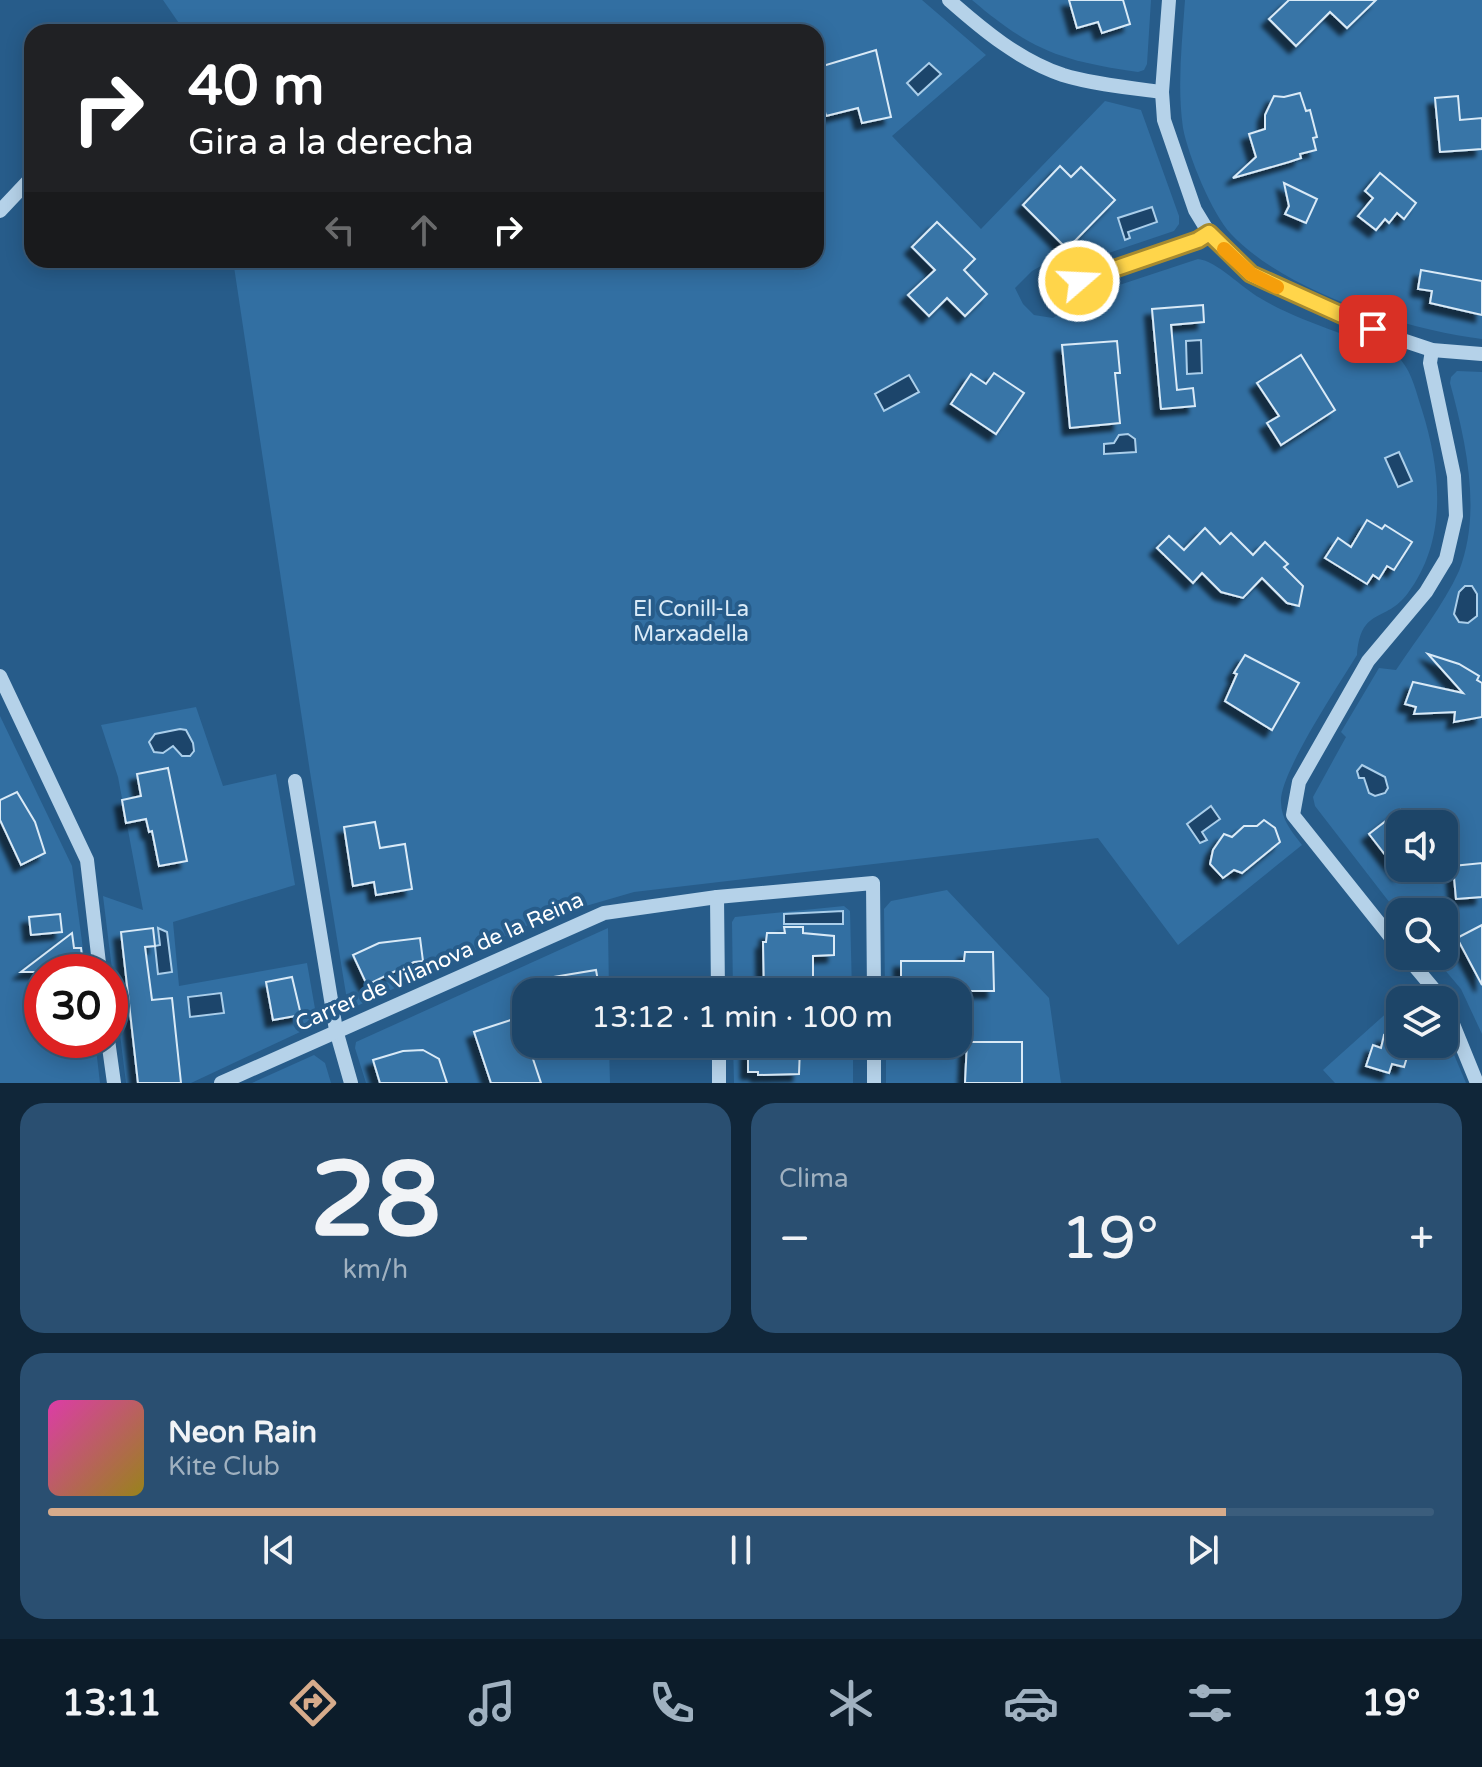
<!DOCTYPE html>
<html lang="es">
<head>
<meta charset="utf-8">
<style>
  :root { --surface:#1d4568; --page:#2a4f71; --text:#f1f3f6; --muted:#a0b1c0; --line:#3b5d7c; --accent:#d6ab8b }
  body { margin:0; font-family:"Varela Round",sans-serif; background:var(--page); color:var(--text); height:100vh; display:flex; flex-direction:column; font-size:30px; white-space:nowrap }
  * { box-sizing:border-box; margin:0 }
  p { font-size:26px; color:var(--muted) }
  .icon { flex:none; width:44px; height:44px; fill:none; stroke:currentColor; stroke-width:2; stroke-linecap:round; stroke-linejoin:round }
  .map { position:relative; height:1083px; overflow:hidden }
  .sheet { display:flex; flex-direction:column; gap:20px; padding:20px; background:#102639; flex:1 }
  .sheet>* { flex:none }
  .hud { position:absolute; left:24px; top:24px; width:800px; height:244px; border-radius:24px; box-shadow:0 4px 20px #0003,0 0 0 2px var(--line); background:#202124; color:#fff; overflow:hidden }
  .buttons { position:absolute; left:1386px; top:810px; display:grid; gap:16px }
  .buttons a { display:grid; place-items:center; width:72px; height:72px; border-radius:16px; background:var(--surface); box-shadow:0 4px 20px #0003,0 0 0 2px var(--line); font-size:40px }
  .speed { position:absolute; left:24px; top:954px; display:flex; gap:16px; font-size:40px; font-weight:700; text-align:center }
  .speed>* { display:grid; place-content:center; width:104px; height:104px; border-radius:50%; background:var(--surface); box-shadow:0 4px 20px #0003,0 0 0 2px var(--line); line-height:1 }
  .speed .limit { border:12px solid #d22; background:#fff; color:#111 }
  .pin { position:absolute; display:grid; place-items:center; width:68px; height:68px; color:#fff; margin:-34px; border-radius:16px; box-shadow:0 4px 12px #0006 }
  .me { position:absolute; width:88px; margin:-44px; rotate:71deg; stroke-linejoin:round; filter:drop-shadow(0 0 6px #0008) }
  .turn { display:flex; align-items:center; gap:28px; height:168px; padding:0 32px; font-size:36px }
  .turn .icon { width:104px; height:104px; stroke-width:2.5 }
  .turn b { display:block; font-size:56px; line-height:68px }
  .lanes { display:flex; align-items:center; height:76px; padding:0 32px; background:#0003; justify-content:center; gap:40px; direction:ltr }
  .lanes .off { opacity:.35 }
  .big { font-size:60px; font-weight:600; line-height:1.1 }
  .sheet .card { flex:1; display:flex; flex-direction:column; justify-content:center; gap:12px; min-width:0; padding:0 28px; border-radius:24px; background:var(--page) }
  .sheet .dial { align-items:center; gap:0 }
  .dial b { font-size:104px; line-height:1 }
  .song { display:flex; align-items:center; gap:24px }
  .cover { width:96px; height:96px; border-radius:12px; background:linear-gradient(135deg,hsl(320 70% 55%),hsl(50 70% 35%)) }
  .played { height:8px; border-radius:4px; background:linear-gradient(90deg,var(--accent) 85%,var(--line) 85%) }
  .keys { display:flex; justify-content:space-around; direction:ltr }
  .heat { display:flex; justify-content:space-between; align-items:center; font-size:44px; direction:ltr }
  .sheet .tiles { flex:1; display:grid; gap:20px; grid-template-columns:1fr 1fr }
  .card:last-child { grid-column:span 2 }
  .trip { position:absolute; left:512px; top:978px; width:460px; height:80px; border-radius:24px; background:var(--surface); box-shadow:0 4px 20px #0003,0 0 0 2px var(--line); font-weight:600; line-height:80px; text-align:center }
  .tab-bar { display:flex; height:128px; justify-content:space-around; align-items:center; background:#0c1c2a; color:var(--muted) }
  .tab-bar .icon { width:56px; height:56px }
  .tab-bar .on { color:var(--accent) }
  .tab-bar b { font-size:36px; color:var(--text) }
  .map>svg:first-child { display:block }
  .green { fill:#326fa2; fill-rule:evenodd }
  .water { fill:#1c456b; stroke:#aaceea; stroke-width:2 }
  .building { fill:#3874a7; stroke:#d9eaf7; stroke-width:2; filter:url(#shadow) }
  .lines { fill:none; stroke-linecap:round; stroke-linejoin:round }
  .minor { stroke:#b5d2e9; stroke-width:14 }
  .route-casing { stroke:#a68a30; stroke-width:20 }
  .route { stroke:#ffd54a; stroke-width:14 }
  .slow { stroke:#f59e0b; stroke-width:14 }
  .labels { text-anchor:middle; stroke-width:8; stroke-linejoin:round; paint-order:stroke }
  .park-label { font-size:22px; fill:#d9eaf7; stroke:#275c8a }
  .street-label { font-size:22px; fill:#fff; stroke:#275c8a }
</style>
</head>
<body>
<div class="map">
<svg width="1482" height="1083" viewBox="0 0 1482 1083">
  <defs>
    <filter id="shadow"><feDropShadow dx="-7" dy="7" stdDeviation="2" flood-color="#0009"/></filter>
  </defs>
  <rect width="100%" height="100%" fill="#275c8a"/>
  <g class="green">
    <path d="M 163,0 L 922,0 L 986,55 L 892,136 L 981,229 L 1105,101 L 1141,110 L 1179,216 L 1179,224 L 1174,231 L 1082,262 L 1041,266 L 1032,271 L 1015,288 L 1023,304 L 1034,315 L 1053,318 L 1086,296 L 1198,259 C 1217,261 1242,288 1260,298 C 1305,325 1357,335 1401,360 C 1413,375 1416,392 1422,410 C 1441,471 1448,539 1408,593 C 1385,624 1361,606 1357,655 C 1340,683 1279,774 1281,802 C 1281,819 1292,832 1302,845 L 1178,945 L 1098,838 L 634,892 L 541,919 L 357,1006 L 346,994 L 310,772 L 233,260 L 816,260 L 816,32 L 185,32 Z"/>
    <path d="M 972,0 L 1151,0 L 1147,64 L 1144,70 L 1138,72 C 1061,61 1032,51 972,0 Z"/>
    <path d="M 1185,0 L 1482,0 L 1482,339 C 1404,329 1286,292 1231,234 C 1212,214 1188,155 1183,128 C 1177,86 1182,43 1185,0 Z"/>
    <path d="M 1457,371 L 1482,372 L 1482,1034 L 1461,989 L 1433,956 L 1444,956 L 1444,912 L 1400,912 L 1400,916 L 1315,806 L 1313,797 L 1346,737 L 1341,732 L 1379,668 L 1396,670 C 1418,637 1443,606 1459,571 C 1482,512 1466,442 1450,383 L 1451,377 ZM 1400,824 L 1444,824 L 1444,868 L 1400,868 Z"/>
    <polygon points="196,707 223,786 276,774 295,885 173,922 179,986 307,963 317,1020 315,1025 191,1083 126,1083 103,896 143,910 118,777 101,725"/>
    <polygon points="0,716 72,866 86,972 42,972 42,1040 95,1040 100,1083 0,1083"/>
    <polygon points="947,890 1049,998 1061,1083 886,1083 886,1044 958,1044 958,992 885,992 884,909 891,901"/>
    <polygon points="844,906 850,911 852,992 733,992 732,922 735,917"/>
    <polygon points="608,928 609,992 526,992 526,1044 609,1044 610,1083 366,1083 355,1048 356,1042"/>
    <polygon points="1400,1001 1400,1044 1444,1044 1444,1031 1466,1083 1335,1083 1323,1070"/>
    <polygon points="733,1044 853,1044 853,1083 734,1083"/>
    <polygon points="314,1055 325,1063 331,1083 252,1083"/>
  </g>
  <g class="water">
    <polygon points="929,63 941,74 918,95 907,83"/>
    <polygon points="1152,207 1157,222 1128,232 1130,238 1125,240 1118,218"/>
    <polygon points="1201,340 1202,373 1187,374 1186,341"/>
    <polygon points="909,375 919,392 884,411 875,394"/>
    <polygon points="1128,434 1135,439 1136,452 1104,454 1104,444 1114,443 1119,435"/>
    <polygon points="1399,452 1412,481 1398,487 1385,458"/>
    <polygon points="1465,586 1472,586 1477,594 1477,616 1468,623 1459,622 1454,614 1459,592"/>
    <polygon points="180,729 186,730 193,743 194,751 190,756 182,756 173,746 163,753 154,752 149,742 155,734"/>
    <polygon points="1362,765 1385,777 1388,788 1385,793 1375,796 1369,793 1364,778 1359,778 1357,771"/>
    <polygon points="1211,806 1220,819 1202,832 1207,840 1200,843 1187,824"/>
    <polygon points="843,911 843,924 784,924 784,914"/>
    <polygon points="158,928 167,932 172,972 158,974 155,946 160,945"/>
    <polygon points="221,993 224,1013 190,1017 188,997"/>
  </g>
  <g class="building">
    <polygon points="1069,0 1123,0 1130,24 1102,33 1098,22 1077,28"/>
    <polygon points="1289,0 1376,0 1347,28 1330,12 1296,46 1269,19"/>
    <polygon points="876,50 891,117 862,123 858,108 826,116 819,88 816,89 816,68"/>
    <polygon points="1300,93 1306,111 1310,110 1317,137 1313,138 1316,150 1300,154 1301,158 1289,162 1233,178 1256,157 1249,134 1265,129 1265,115 1274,96 1284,97"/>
    <polygon points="1458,96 1460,120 1482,118 1482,149 1440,152 1435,98"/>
    <polygon points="1060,166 1071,177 1081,167 1115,200 1067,249 1023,205"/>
    <polygon points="1380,173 1416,203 1404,219 1397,213 1389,223 1385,219 1376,230 1358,216 1373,198 1365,191"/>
    <polygon points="1284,183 1317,199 1306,223 1285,214 1289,206"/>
    <polygon points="937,222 975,259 964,270 987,294 965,316 947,298 929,316 908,295 935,270 912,247"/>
    <polygon points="1421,270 1482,281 1482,315 1430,303 1432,291 1418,289"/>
    <polygon points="1203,305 1204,322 1171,325 1177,390 1193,388 1195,406 1161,409 1152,309"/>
    <polygon points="1117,341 1120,373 1115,373 1120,423 1070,428 1062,345"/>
    <polygon points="1301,355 1335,410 1281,445 1267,423 1279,416 1257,383"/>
    <polygon points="994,373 1024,393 996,434 951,404 971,374 986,384"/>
    <polygon points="1367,520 1382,529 1385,525 1412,542 1394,570 1387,566 1379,579 1373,575 1367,584 1325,558 1338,538 1351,547"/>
    <polygon points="1205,528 1220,544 1231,533 1253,555 1265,542 1288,564 1284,567 1303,586 1299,606 1287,603 1262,578 1243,598 1221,592 1202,573 1193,583 1157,548 1169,536 1184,550"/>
    <polygon points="1428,654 1459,664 1479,676 1477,680 1482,683 1482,717 1454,722 1455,712 1414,714 1416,707 1405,704 1413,682 1463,693"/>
    <polygon points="1245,655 1299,683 1272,730 1225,701 1237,674 1234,673"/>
    <polygon points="168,768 187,861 159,866 152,831 149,832 146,819 126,823 122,800 141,796 137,774"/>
    <polygon points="17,792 35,822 45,853 21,865 0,820 0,800"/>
    <polygon points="1400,810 1400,874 1369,834"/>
    <polygon points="1264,820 1275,828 1280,842 1242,873 1234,870 1223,878 1210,864 1213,850 1224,834 1232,837 1244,826 1257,826"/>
    <polygon points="375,822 380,848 405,844 412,889 376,895 374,882 353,886 344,827"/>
    <polygon points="1482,863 1482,897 1456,899 1453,866"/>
    <polygon points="60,914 62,932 31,935 29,917"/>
    <polygon points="1482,925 1482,985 1457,938"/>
    <polygon points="784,927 803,927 803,933 834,936 834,955 813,956 813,992 764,992 763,942 766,942 767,933 785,933"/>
    <polygon points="153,928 155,946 145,947 152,1000 172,998 181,1083 138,1083 121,932"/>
    <polygon points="72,933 74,948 81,948 84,972 21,972"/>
    <polygon points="420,938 423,961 414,962 367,985 353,955 379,943"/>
    <polygon points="965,952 993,952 994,991 969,991 969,989 901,992 901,961 964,961"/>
    <polygon points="596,970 600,992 523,992 523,982"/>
    <polygon points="292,977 301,1015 273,1020 266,982"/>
    <polygon points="520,1017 526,1044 528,1044 541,1083 491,1083 474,1032"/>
    <polygon points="1384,1035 1400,1040 1400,1044 1411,1044 1404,1067 1392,1064 1389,1073 1366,1066 1373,1045 1381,1048"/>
    <polygon points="967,1042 1022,1042 1022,1083 965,1083"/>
    <polygon points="753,1044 800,1047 799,1074 758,1075 758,1072 748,1072 748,1051 753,1051"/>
    <polygon points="423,1050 439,1059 447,1083 380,1083 373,1060 403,1051"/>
  </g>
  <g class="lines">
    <g class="minor">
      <path d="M 949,0 C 983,30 1019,60 1063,75 C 1092,84 1131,88 1162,92"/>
      <polyline points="1169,0 1162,92 1164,120 1195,210 1209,233 1251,274 1290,293 1396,338 1432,350 1482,354"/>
      <polyline points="0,211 32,177"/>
      <polyline points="1049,291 1198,240 1209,233"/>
      <polyline points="0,676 87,860 100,972"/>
      <polyline points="295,781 336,1030 351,1083"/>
      <polyline points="717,897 718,992"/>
      <polyline points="1400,949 1293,815 1299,782 1368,661 1426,592 1446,559 1456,516 1454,476 1430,363 1432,350"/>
      <polyline points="1406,956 1443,1000"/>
      <polyline points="1444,1002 1477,1083"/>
      <polyline points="108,1040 114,1083"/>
      <polyline points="719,1044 719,1083"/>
      <polyline points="874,1044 874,1083"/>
      <polyline points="221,1083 604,913 717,897 873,883 874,992"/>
    </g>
  </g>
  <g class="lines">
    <g class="route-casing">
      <polyline id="route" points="1079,281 1198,240 1209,233 1251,274 1373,329"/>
    </g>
    <use href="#route" class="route"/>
    <polyline class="slow" points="1224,249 1251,274 1277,287"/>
  </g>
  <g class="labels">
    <g class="park-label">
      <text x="691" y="616">El Conill-La<tspan x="691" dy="25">Marxadella</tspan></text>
    </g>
    <g class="street-label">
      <text transform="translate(439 961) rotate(-24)" y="8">Carrer de Vilanova de la Reina</text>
    </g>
  </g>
</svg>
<div class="buttons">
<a><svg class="icon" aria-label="sound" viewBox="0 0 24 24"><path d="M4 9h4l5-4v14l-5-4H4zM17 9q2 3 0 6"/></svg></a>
<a><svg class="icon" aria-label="search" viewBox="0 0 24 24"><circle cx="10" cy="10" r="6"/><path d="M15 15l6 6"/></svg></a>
<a><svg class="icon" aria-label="layers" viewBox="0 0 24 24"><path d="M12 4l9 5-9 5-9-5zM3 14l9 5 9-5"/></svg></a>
</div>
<div class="speed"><div class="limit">30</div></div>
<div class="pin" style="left:1373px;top:329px;background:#d93025"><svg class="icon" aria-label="arrive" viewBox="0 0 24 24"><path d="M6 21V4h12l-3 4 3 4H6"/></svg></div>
<svg class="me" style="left:1079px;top:281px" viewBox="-20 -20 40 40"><circle r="17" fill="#ffd54a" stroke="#fff" stroke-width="3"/><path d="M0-11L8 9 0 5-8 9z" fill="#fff"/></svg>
<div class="trip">13:12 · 1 min · 100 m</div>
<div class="hud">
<div class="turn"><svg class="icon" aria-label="right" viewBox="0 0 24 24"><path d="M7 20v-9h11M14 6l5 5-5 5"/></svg><div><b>40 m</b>Gira a la derecha</div></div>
<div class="lanes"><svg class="icon off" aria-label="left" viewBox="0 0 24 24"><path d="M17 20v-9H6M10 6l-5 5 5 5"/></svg><svg class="icon off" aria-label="ahead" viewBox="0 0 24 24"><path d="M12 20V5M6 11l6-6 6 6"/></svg><svg class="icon" aria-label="right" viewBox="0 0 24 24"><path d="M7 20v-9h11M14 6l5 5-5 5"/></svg></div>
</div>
</div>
<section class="sheet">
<div class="tiles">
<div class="card dial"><b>28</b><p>km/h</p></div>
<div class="card"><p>Clima</p>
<div class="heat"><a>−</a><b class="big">19°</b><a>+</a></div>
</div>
<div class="card">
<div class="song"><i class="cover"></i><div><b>Neon Rain</b><p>Kite Club</p></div></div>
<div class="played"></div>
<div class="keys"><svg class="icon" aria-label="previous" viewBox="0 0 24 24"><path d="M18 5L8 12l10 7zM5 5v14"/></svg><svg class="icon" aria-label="pause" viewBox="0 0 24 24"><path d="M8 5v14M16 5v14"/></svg><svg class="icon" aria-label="next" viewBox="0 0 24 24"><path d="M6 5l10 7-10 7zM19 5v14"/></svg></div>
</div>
</div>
</section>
<nav class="tab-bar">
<b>13:11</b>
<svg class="icon on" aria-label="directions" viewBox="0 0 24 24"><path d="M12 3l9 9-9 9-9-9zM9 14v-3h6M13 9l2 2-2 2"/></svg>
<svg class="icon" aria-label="music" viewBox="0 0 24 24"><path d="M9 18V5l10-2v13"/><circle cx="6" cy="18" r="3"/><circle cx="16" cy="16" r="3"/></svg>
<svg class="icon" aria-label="phone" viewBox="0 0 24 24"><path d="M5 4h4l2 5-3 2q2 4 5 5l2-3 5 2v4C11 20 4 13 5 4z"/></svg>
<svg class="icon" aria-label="climate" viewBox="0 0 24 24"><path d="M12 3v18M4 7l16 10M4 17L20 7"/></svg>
<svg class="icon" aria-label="car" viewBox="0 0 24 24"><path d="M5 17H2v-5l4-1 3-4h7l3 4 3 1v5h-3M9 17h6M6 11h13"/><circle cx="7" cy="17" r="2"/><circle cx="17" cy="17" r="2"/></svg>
<svg class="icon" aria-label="filters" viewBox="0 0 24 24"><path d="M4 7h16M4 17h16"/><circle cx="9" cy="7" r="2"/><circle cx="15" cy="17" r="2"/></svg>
<b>19°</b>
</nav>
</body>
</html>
